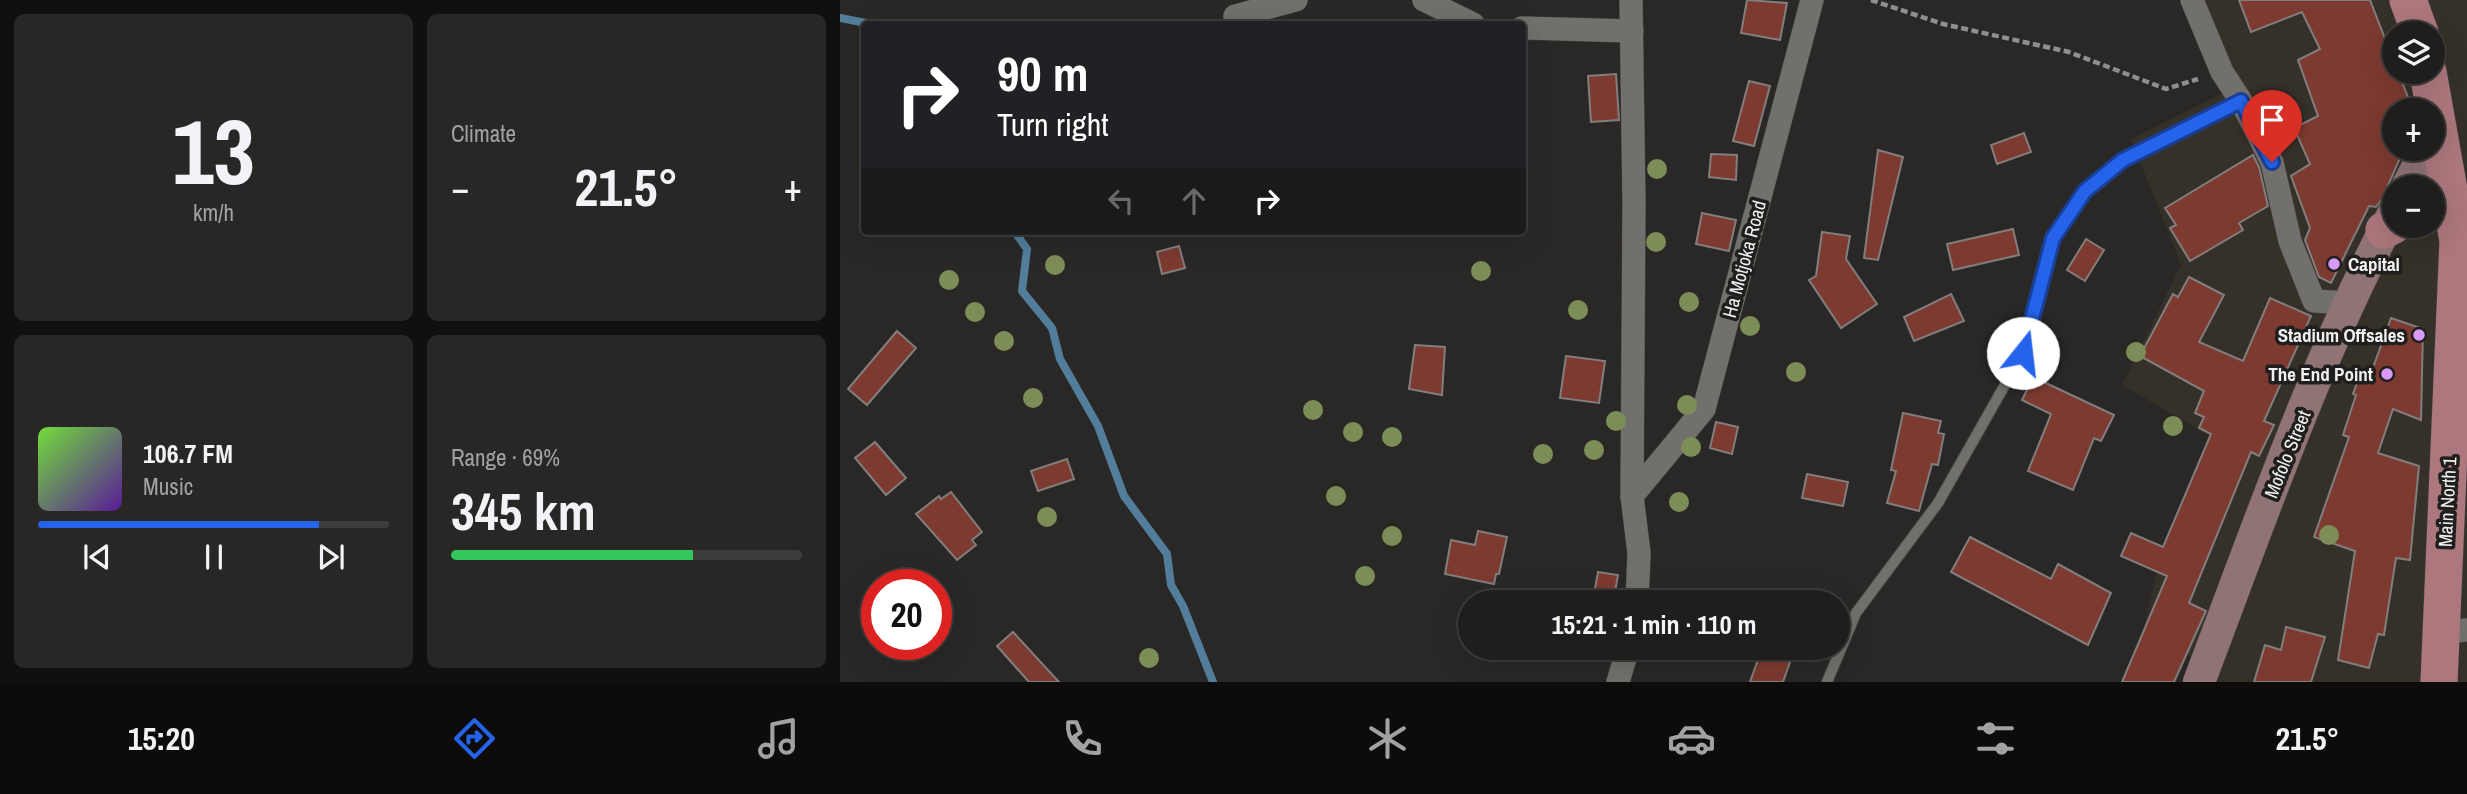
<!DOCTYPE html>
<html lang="en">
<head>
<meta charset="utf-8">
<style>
  :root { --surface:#201e1c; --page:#282725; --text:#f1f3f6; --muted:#a2a2a3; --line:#3d3c3b; --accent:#2563eb }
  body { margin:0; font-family:"Archivo Narrow",sans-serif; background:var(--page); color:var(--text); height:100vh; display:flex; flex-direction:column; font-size:26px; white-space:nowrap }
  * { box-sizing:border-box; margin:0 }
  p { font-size:23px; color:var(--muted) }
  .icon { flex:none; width:38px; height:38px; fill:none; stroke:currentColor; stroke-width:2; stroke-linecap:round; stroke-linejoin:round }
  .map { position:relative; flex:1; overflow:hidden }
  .drawer { display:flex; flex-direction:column; gap:14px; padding:14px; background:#12100f; width:840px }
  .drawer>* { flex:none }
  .guide { position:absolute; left:21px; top:21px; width:665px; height:214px; border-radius:7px; box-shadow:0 7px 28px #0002,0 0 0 2px var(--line); background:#202124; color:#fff; overflow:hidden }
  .tools { position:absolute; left:1542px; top:21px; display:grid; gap:14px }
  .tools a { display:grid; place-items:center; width:63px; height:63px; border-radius:50%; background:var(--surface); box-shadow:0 7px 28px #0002,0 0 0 2px var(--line); font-size:35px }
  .speed { position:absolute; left:21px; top:569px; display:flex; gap:14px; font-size:35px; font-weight:700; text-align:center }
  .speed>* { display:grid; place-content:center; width:91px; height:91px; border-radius:50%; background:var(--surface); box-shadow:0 7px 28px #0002,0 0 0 2px var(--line); line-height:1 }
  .speed .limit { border:10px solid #d22; background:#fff; color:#111 }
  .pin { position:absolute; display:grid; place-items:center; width:60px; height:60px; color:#fff; margin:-72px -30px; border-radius:50% 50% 50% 0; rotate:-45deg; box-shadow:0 0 7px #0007 }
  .pin .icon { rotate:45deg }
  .me { position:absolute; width:77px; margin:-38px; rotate:16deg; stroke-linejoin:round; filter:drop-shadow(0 0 5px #0008) }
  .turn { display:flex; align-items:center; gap:24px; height:147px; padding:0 21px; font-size:32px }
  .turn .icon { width:91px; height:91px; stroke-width:2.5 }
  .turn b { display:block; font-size:49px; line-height:60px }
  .lanes { display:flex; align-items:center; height:66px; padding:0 21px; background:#0003; justify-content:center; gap:35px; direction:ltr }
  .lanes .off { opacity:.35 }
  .big { font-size:52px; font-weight:800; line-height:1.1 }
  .drawer .tile { flex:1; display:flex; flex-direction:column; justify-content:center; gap:10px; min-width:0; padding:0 24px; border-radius:10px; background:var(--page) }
  .drawer .dial { align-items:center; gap:0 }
  .dial b { font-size:91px; line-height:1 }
  .song { display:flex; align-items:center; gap:21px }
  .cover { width:84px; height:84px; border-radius:10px; background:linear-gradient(135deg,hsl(100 70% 55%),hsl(270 70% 35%)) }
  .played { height:7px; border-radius:4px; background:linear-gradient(90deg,var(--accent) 80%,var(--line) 80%) }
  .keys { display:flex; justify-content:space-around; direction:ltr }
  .heat { display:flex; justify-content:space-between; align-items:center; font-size:38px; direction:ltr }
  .charge { height:10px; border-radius:5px; background:linear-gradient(90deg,#34c759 69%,var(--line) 0) }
  .drawer .tiles { flex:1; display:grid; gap:14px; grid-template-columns:repeat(2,1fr) }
  .trip { position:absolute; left:618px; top:590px; width:392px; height:70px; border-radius:35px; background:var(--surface); box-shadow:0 7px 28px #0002,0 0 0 2px var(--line); font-weight:800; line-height:70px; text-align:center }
  .tabs { display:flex; height:112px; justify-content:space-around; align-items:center; background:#0d0c0b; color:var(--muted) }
  .tabs .icon { width:49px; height:49px }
  .tabs .selected { color:var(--accent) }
  .tabs b { font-size:32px; color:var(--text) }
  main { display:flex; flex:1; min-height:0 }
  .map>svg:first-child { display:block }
  .built { fill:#353028; fill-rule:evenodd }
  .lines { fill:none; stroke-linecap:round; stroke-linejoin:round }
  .stream { stroke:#527e9c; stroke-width:8 }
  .building { fill:#7c3a31; stroke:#817e7d; stroke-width:2 }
  .service-casing { stroke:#494745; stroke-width:12 }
  .minor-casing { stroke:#494745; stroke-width:24 }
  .secondary-casing { stroke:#494745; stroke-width:33 }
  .primary-casing { stroke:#494745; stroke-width:38 }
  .path { stroke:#918f8e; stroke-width:4.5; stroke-dasharray:7 3.5; stroke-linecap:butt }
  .service { stroke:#72706d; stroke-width:10 }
  .minor { stroke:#72706d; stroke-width:23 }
  .secondary { stroke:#8f7375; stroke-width:32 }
  .primary { stroke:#ac777d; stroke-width:37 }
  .tree { fill:#7d8d58 }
  .route-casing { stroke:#184099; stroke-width:18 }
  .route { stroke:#2563eb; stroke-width:12 }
  .poi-dot { fill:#d99af7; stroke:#201f1d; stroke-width:2.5 }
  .labels { text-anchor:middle; stroke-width:7; stroke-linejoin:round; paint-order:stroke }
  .street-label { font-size:19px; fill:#f2f1f0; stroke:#201f1d }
  .poi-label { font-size:19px; font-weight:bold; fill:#f2f1f0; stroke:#201f1d; text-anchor:end }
</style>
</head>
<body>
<main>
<section class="drawer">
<div class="tiles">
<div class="tile dial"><b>13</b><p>km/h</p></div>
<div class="tile"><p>Climate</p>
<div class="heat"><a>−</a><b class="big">21.5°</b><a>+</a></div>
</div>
<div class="tile">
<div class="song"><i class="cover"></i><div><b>106.7 FM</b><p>Music</p></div></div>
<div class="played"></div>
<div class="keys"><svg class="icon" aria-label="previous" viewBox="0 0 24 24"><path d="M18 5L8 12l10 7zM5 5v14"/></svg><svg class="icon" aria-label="pause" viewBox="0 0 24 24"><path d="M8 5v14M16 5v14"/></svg><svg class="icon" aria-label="next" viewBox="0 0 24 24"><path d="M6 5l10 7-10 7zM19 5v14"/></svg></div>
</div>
<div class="tile"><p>Range · 69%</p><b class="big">345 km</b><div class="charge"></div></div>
</div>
</section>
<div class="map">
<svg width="1627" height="682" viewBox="0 0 1627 682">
  <rect width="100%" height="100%" fill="#2a2826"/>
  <path class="built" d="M 1343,0 L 1627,0 L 1627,682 L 1349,682 L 1355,661 L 1348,655 L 1302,635 L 1321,552 L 1370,436 L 1282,385 L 1341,265 L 1291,139 L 1383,93 ZM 1554,33 L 1592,33 L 1592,72 L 1554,72 ZM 1554,110 L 1592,110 L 1592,149 L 1554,149 ZM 1554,187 L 1592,187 L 1592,226 L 1554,226 Z"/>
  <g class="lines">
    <g class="stream">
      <polyline points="0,18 31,24"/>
      <polyline points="174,231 187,249 182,291 212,328 220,359 258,426 284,496 327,554 331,585 343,606 373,682"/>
    </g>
  </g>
  <g class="building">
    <polygon points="907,0 947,3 940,40 901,33"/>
    <polygon points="1399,0 1530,0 1554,62 1554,72 1558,72 1573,110 1554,110 1554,149 1564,149 1542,199 1536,207 1529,206 1491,283 1479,277 1465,240 1470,228 1451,176 1470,164 1454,128 1478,116 1458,60 1480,49 1462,12 1411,32"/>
    <polygon points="776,74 779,120 751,122 748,76"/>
    <polygon points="909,81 930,86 914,146 893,141"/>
    <polygon points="1184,133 1191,152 1157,164 1151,145"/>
    <polygon points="1038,150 1063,157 1038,260 1024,258"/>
    <polygon points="871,154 897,155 896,180 869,177"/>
    <polygon points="1413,155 1419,167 1428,206 1399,223 1403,230 1350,261 1330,228 1336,225 1325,208"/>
    <polygon points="862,213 896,220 889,251 856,244"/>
    <polygon points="1173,229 1179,255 1113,270 1107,244"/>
    <polygon points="982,232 1010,236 1006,259 1037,304 1001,328 969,280 976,276"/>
    <polygon points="1246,239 1264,250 1245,281 1227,270"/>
    <polygon points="339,246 345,268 322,274 317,252"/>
    <polygon points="1349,277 1384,295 1359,342 1403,361 1430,298 1471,316 1424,421 1434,425 1419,456 1411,452 1349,603 1366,611 1334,682 1282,682 1327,576 1281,556 1291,533 1323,547 1371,434 1359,428 1364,417 1355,413 1364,391 1300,356 1333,294 1338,297"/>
    <polygon points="1111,294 1124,321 1074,341 1064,317"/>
    <polygon points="1551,318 1583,329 1581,420 1553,409 1538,453 1579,466 1570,560 1556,558 1544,635 1538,634 1529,668 1498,660 1515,551 1474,537 1509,437 1503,435 1516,395 1513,394 1521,372 1530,376"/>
    <polygon points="57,331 76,348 27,405 8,389"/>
    <polygon points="575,345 605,347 602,395 569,389"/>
    <polygon points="726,356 765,361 759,403 720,398"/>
    <polygon points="1193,377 1274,415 1261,441 1254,438 1233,490 1188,471 1211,414 1182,400"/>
    <polygon points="1063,413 1101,421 1098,433 1104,434 1098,465 1092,464 1079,511 1047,503 1056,471 1051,470"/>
    <polygon points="876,422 898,427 892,454 870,448"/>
    <polygon points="35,442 66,478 46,495 15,458"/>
    <polygon points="227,459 234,479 198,491 191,471"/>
    <polygon points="967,474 1008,482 1003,506 962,498"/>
    <polygon points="111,492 142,532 132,540 136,545 117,560 76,514 99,496 101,499"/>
    <polygon points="638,531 667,537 659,574 656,574 654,584 605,574 611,540 635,545"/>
    <polygon points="1130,537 1211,579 1218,564 1271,593 1248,645 1111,572"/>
    <polygon points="758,572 778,575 774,598 754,594"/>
    <polygon points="1446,627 1485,637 1471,682 1414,682 1425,645 1441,650"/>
    <polygon points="173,632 219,682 189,682 157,646"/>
    <polygon points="922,648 955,648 943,682 910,682"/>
  </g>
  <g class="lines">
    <g class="service-casing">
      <polyline id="service" points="987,682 1016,613 1098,503 1183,353 1214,238 1245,191 1283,160 1401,101"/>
    </g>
    <g class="minor-casing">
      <g id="minor">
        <polyline points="584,0 633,24"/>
        <polyline points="791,0 794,203 792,496 799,553 797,602"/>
        <polyline points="1352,0 1382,72 1401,101 1432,162 1450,241 1474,301 1508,303"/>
        <polyline points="395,16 456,0"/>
        <polyline points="682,28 792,31"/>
        <polyline points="792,496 864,409 972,0"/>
        <polyline points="1599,633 1627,630"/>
        <polyline points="778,682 788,648"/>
      </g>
    </g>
    <g class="secondary-casing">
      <g id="secondary">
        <polyline points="1567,187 1587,149"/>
        <path d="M 1359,682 C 1419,524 1475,361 1554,212"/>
      </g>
    </g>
    <g class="primary-casing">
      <g id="primary">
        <polyline points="1568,0 1580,33"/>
        <polyline points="1588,72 1618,241 1599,682"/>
        <polyline points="1544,230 1554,225"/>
      </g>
    </g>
    <polyline class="path" points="1031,0 1103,24 1229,52 1326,89 1358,79"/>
    <use href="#service" class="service"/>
    <use href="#minor" class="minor"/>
    <use href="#secondary" class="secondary"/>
    <use href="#primary" class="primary"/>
  </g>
  <g class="tree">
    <circle cx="817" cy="169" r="10"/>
    <circle cx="816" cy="242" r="10"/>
    <circle cx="215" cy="265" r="10"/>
    <circle cx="641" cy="271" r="10"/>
    <circle cx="109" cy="280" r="10"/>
    <circle cx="849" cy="302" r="10"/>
    <circle cx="738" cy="310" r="10"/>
    <circle cx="135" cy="312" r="10"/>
    <circle cx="910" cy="326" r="10"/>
    <circle cx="164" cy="341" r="10"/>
    <circle cx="1296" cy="352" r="10"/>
    <circle cx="956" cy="372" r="10"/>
    <circle cx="193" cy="398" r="10"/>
    <circle cx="847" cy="405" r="10"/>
    <circle cx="473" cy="410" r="10"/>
    <circle cx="776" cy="421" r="10"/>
    <circle cx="1333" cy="426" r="10"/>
    <circle cx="513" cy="432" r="10"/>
    <circle cx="552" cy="437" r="10"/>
    <circle cx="851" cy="447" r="10"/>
    <circle cx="754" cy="450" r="10"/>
    <circle cx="703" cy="454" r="10"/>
    <circle cx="496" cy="496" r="10"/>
    <circle cx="839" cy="502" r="10"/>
    <circle cx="207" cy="517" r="10"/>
    <circle cx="1489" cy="535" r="10"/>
    <circle cx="552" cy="536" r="10"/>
    <circle cx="525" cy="576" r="10"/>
    <circle cx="309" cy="658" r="10"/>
  </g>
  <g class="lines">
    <g class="route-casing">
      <polyline id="route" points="1183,353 1213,238 1245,191 1283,160 1401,101 1432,162"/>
    </g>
    <use href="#route" class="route"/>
  </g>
  <g class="poi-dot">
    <circle cx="1494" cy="264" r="7"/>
    <circle cx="1579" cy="335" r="7"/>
    <circle cx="1547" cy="374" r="7"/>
  </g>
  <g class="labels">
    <g class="street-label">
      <text transform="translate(904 259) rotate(-75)" y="7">Ha Motjoka Road</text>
      <text transform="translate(1447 454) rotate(-68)" y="7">Mofolo Street</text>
      <text transform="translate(1607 502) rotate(-87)" y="7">Main North 1</text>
    </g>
    <g class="poi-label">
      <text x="1508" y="271" text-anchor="start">Capital</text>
      <text x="1565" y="342">Stadium Offsales</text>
      <text x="1533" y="381">The End Point</text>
    </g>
  </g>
</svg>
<div class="tools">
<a><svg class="icon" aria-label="layers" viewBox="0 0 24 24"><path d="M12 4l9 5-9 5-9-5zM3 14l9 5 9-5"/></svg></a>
<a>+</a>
<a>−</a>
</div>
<div class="speed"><div class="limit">20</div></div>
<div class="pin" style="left:1432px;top:162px;background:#d93025"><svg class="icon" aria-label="arrive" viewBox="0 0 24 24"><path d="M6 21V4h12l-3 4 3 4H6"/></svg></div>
<svg class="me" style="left:1183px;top:353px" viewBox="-20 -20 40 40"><circle r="19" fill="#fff"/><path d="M0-13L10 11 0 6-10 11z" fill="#2563eb"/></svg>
<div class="trip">15:21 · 1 min · 110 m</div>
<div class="guide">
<div class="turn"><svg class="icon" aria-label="right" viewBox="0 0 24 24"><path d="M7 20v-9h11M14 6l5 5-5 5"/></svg><div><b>90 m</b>Turn right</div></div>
<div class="lanes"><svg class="icon off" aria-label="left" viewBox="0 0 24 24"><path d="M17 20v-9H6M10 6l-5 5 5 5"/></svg><svg class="icon off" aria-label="ahead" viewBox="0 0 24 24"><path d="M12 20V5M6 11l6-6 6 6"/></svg><svg class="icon" aria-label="right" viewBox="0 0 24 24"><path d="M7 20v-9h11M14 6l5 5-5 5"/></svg></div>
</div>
</div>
</main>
<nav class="tabs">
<b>15:20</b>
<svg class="icon selected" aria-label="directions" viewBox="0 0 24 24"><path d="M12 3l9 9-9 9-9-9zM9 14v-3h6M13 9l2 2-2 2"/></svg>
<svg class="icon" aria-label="music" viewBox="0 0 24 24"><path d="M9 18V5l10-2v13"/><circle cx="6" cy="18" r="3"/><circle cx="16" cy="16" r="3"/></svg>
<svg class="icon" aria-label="phone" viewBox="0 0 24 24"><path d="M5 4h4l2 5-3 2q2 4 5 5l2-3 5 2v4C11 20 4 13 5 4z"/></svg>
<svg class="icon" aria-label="climate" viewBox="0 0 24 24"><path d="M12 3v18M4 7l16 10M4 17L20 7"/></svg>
<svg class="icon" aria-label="car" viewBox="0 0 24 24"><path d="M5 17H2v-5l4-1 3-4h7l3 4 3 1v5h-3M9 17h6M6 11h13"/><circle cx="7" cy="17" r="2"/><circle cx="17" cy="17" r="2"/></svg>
<svg class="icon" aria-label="filters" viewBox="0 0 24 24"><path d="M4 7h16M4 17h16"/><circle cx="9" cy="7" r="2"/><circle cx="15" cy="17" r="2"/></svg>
<b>21.5°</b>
</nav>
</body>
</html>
